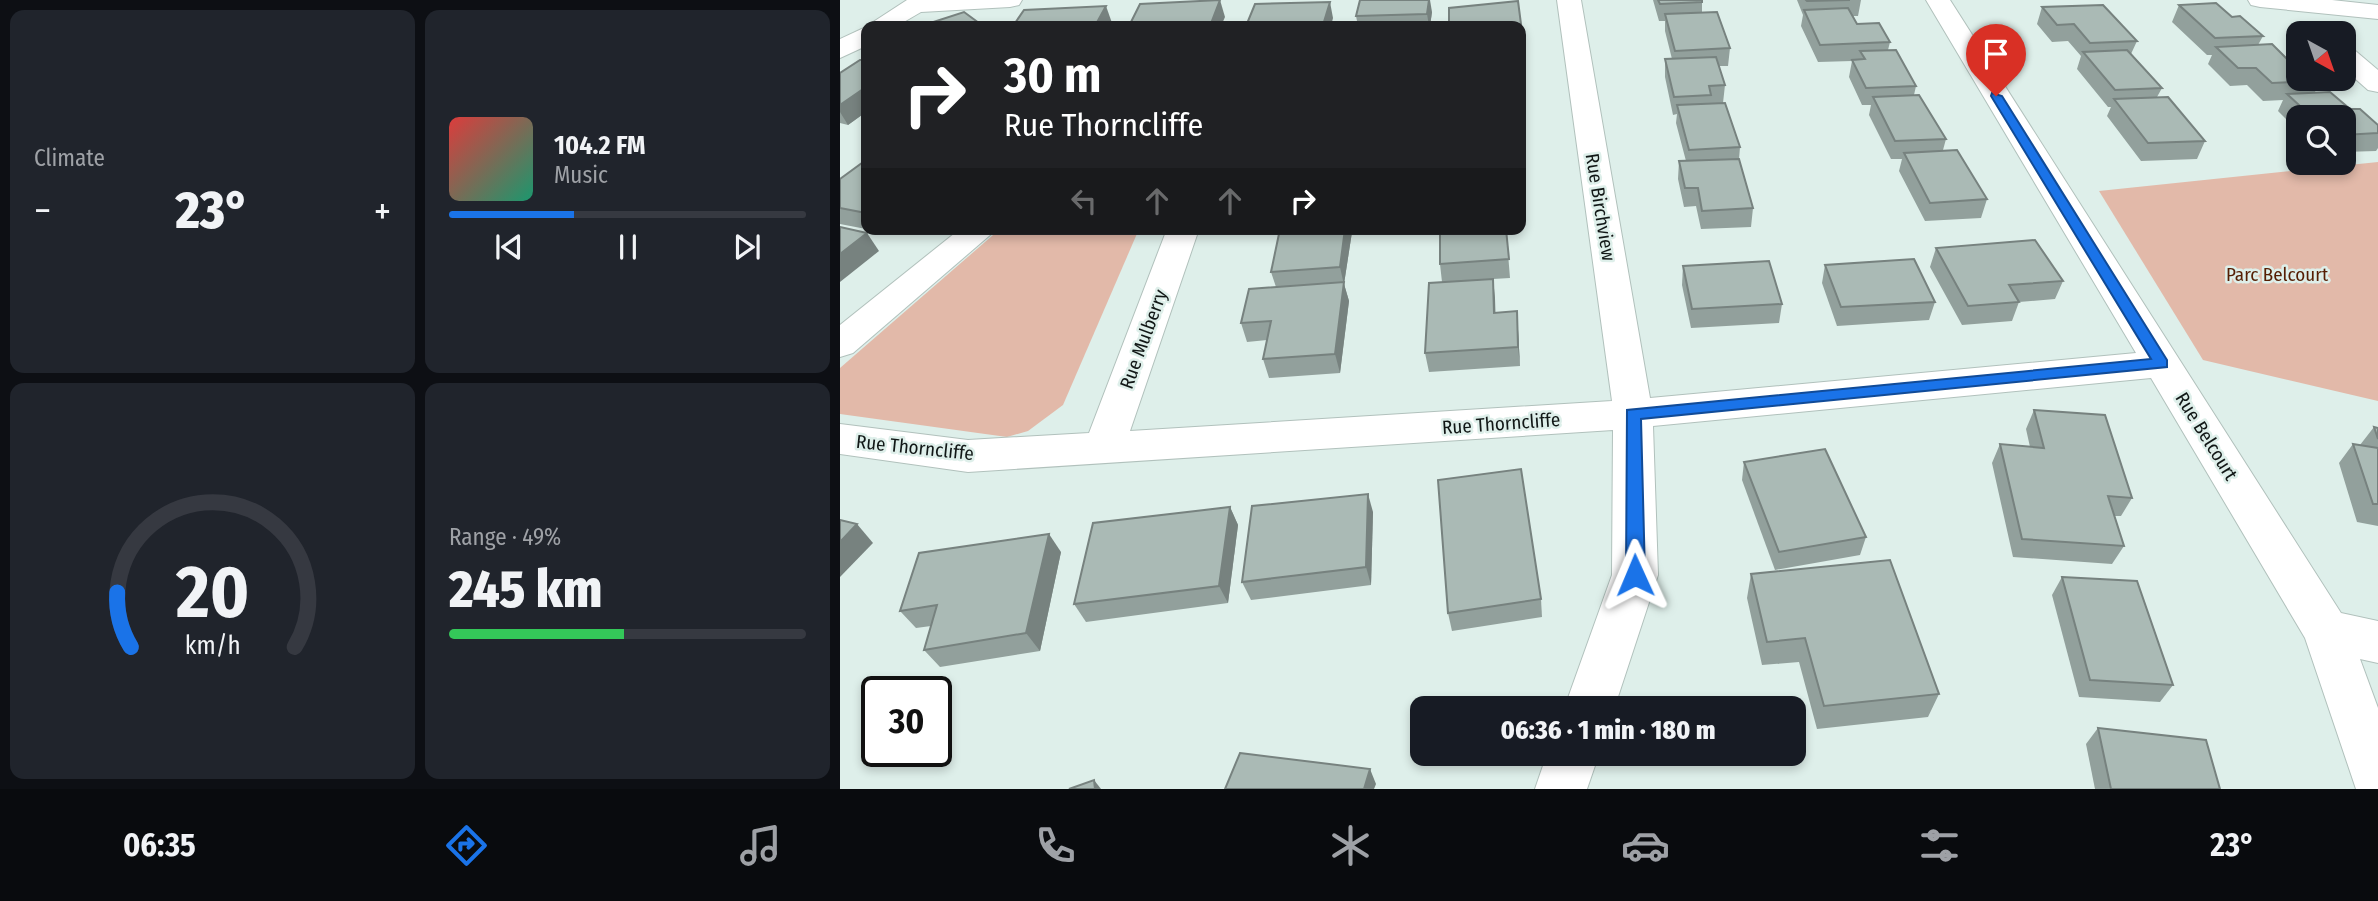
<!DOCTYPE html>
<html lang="en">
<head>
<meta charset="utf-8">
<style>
  :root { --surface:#171b24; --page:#20242c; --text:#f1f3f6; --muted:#9ea1a6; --line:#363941; --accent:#1a73e8 }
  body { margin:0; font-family:"Fira Sans Condensed",sans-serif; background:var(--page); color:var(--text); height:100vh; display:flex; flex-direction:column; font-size:26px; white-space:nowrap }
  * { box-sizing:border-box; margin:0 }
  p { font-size:23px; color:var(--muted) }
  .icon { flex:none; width:38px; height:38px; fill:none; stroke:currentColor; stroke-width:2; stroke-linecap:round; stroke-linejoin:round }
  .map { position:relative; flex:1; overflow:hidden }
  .sheet { display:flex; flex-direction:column; gap:10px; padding:10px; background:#0d0f14; width:840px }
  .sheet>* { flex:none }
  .hud { position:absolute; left:21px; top:21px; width:665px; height:214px; border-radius:14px; box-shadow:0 4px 10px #0003; background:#202124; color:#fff; overflow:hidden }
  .needle { width:46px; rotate:140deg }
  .tools { position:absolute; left:1446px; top:21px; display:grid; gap:14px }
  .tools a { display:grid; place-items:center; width:70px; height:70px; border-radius:14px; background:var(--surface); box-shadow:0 4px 10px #0003; font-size:35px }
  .speed { position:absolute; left:21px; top:676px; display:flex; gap:14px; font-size:35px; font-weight:700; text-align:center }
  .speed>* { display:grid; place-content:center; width:91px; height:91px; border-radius:50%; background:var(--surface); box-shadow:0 4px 10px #0003; line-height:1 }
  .speed .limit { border:4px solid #111; border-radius:10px; background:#fff; color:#111 }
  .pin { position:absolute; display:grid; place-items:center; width:60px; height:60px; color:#fff; margin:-72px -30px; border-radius:50% 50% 50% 0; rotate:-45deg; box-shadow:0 0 7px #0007 }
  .pin .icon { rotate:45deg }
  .me { position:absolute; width:77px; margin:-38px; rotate:359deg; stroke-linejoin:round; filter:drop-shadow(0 0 5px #0008) }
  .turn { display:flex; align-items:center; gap:24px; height:147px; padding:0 28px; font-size:32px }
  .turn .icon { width:91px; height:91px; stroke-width:2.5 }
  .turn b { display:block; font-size:49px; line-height:60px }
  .lanes { display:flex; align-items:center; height:66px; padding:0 28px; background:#0003; justify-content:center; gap:35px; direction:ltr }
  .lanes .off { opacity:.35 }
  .big { font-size:52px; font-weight:800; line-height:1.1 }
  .sheet .card { flex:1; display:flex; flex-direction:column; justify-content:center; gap:10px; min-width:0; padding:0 24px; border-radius:14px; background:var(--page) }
  .sheet .dial { align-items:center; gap:0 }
  .dial svg { height:182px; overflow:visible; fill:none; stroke:var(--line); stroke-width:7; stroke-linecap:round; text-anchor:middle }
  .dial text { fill:var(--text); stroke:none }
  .song { display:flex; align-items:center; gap:21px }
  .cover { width:84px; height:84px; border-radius:10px; background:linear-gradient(135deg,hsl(0 70% 55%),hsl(160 70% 35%)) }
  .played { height:7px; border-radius:4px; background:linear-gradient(90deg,var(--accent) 35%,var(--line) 35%) }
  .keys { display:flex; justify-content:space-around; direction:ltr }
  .heat { display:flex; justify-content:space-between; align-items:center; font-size:38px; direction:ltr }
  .charge { height:10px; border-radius:5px; background:linear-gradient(90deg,#34c759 49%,var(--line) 0) }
  .sheet .tiles { flex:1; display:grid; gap:10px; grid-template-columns:repeat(2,1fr) }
  .trip { position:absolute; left:570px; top:696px; width:396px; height:70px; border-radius:14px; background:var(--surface); box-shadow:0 4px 10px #0003; font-weight:800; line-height:70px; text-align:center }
  .dock { display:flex; height:112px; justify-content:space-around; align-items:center; background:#090b0e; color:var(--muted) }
  .dock .icon { width:49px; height:49px }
  .dock .on { color:var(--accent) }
  .dock b { font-size:32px; color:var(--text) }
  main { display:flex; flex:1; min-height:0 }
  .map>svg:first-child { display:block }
  .green { fill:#e2b9a9 }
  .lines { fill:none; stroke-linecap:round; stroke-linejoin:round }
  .minor-casing { stroke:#b1c1bc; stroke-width:2 }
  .minor { fill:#fff; fill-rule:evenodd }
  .wall { fill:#92a09c }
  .shaded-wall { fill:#77827f }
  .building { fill:#aabab5; stroke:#77827f; stroke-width:2 }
  .route { fill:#1a73e8; stroke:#114b97; stroke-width:2 }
  .labels { text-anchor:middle; stroke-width:5; stroke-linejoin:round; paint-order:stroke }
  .street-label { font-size:19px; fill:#111716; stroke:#deefea }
  .park-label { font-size:19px; fill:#551e03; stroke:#deefea }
</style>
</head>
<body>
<main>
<section class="sheet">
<div class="tiles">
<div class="card"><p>Climate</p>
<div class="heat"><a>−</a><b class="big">23°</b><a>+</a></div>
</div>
<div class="card">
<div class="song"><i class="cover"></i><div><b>104.2 FM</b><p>Music</p></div></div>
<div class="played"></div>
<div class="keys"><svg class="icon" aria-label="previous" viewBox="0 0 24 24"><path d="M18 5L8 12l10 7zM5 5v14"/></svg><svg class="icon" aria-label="pause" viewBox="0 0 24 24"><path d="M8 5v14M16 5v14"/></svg><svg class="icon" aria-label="next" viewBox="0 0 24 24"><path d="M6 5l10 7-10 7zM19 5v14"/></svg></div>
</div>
<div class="card dial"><svg viewBox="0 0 100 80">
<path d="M14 69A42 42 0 1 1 86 69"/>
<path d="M14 69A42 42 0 0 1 8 45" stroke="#1a73e8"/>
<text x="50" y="56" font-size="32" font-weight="700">20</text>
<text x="50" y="72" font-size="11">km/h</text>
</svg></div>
<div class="card"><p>Range · 49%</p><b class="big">245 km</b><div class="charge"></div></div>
</div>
</section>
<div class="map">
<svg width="1538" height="789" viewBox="0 0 1538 789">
  <rect width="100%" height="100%" fill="#deefea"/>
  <g class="green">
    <polygon points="1538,162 1538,401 1363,360 1259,191"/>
    <polygon points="160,229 299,229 223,405 188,431 167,437 0,414 0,368"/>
  </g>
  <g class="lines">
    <g class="minor-casing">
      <g id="minor">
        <polygon points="67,0 182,0 179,5 170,7 81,12 57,26 27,26"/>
        <polygon points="717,0 741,0 810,398 1296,353 1086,0 1110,0 1501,613 1538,621 1538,663 1520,659 1538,708 1538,789 1516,789 1465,638 1311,378 813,426 818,575 774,709 724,709 772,575 773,430 128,472 0,454 0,424 128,440 249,433 327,229 359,229 290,431 772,401"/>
        <polygon points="1408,0 1492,0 1538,5 1538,19 1420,7 1411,5"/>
        <polygon points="26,27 26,46 0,58 0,39"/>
        <polygon points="1503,46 1512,48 1538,70 1538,92 1528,90 1503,68"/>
        <polygon points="120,229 157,229 13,353 0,357 0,325"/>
        <polygon points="707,754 759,754 747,789 695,789"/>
      </g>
    </g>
    <use href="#minor" class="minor"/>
  </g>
  <g class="wall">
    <polygon points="813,0 862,0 862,13 890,48 888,66 879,66 885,85 883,103 900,147 899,159 913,208 911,227 861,229 856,206 844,207 838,179 839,161 846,161 836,123 837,114 833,115 825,77 825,59 832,59 825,31 825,21 819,21"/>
    <polygon points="957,0 1021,0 1018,16 1013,16 1017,24 1050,42 1048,50 1076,86 1074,95 1106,139 1103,150 1147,199 1141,218 1085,221 1059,171 1062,159 1051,159 1029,115 1031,105 1022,105 1009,77 1012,61 978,62 961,26 963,15"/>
    <polygon points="1339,5 1392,17 1423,36 1418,45 1448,60 1481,81 1475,92 1510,109 1538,125 1538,148 1536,151 1503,152 1503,117 1458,117 1458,131 1438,111 1443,100 1423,101 1407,85 1390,86 1368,64 1372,55 1367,55 1332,22"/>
    <polygon points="1202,7 1297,41 1291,54 1322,88 1317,97 1365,141 1357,159 1301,161 1267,116 1271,107 1268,107 1237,69 1241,56 1228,41 1212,42 1197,24"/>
    <polygon points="592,12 590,26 518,26 516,16"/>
    <polygon points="681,24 682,41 681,41 681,26 609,26"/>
    <polygon points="26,60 26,112 8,125 0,123 0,73"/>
    <polygon points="26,160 26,229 0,224 0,179"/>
    <polygon points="28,229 60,229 54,234"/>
    <polygon points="666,229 670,278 653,279 655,313 678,330 680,366 589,372 585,353 602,282 600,264"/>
    <polygon points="512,232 504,284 509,301 500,373 429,378 423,359 427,340 407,342 401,323 436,287 431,272"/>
    <polygon points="1096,248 1223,281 1215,299 1179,302 1172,321 1122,325 1090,267"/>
    <polygon points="985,265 1095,302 1089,320 997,326 982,283"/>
    <polygon points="843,266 942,304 939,323 851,328 842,285"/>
    <polygon points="1194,410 1292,498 1281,516 1274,516 1284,546 1272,564 1173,557 1152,463 1160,444 1190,447 1186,429"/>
    <polygon points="1534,427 1538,428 1538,526 1517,522 1499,463 1513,444 1520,445"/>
    <polygon points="904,462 1026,537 1020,555 935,570 902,480"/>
    <polygon points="390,507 398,525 388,603 246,622 234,604"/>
    <polygon points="533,512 531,585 411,600 402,582"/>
    <polygon points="221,552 200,651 100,667 84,650 91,626 76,628 60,611"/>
    <polygon points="911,574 1099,694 1088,717 977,729 959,662 922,665 907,598"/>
    <polygon points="1222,577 1333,685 1320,702 1239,697 1212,595"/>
    <polygon points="701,599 702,617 612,631 608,613"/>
    <polygon points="1258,728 1380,789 1255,789 1246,744"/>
  </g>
  <g class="shaded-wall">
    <polygon points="380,0 385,17 381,26 370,26"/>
    <polygon points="589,0 590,0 592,12 590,26 589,26 587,14"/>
    <polygon points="490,2 493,18 491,26 483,26"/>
    <polygon points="266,6 272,23 270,26 255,26"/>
    <polygon points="26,87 26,112 8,125 0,112 0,105"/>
    <polygon points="51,229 60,229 54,234"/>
    <polygon points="505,229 511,229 512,232 504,284 509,301 500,373 495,354 504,285 500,267"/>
    <polygon points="27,233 39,251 0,282 0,254"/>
    <polygon points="653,279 655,298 656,331 654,313"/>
    <polygon points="677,311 678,330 680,366 678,347"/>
    <polygon points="528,494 533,512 531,585 526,567"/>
    <polygon points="390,507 398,525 388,603 379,586"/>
    <polygon points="17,524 33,543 0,577 0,542"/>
    <polygon points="209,534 221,552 200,651 186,633"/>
    <polygon points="530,769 536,784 534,789 524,789"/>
    <polygon points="254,780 261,789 255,789"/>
  </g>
  <g class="building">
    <polygon points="380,0 370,26 289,26 300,4"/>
    <polygon points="520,0 589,0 587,14 516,16"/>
    <polygon points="818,0 862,0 862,2 820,4"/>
    <polygon points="966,0 1010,0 967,1"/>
    <polygon points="678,1 681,24 609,26 609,8"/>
    <polygon points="490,2 483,25 406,26 415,4"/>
    <polygon points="1376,3 1392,17 1400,16 1423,36 1375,38 1339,5"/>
    <polygon points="1263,5 1297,41 1250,43 1234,24 1217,25 1202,7"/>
    <polygon points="266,6 255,26 173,26 184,10"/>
    <polygon points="1008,8 1017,24 1039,23 1050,42 980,45 964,10"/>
    <polygon points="124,12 143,26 81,26"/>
    <polygon points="877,12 890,48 835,51 825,14"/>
    <polygon points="1432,44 1448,60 1458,60 1458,79 1478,79 1481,81 1432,83 1416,68 1398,68 1376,47"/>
    <polygon points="1056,50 1076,86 1026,88 1012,60 1025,59 1020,51"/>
    <polygon points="1287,50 1322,88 1275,90 1243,52"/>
    <polygon points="876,57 885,85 869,86 871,95 834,97 825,59"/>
    <polygon points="20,60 26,60 26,87 0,105 0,73"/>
    <polygon points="1490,92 1510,109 1520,109 1538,125 1538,133 1503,135 1503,117 1472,117 1447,94"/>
    <polygon points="1079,95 1106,139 1055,141 1033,97"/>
    <polygon points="1328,97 1365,141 1308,143 1274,99"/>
    <polygon points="885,103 900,147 849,150 837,105"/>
    <polygon points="1117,150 1147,199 1090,203 1064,153"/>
    <polygon points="899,159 913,208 862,211 858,188 845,188 839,161"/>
    <polygon points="26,160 26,213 0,208 0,179"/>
    <polygon points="0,227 27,233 0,254"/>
    <polygon points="440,229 505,229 500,267 431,272"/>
    <polygon points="600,229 666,229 669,259 600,264"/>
    <polygon points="1195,240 1223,281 1169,285 1179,302 1128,306 1096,248"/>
    <polygon points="1074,259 1095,302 1001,307 985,265"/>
    <polygon points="929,261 942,304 852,309 843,266"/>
    <polygon points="653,279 654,313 677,311 678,347 585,353 589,283"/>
    <polygon points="504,282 495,354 423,359 431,321 401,323 409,289"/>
    <polygon points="1194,410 1265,415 1292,498 1268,496 1284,546 1182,539 1160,444 1204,448"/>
    <polygon points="1534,427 1538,428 1538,439"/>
    <polygon points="1513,444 1538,448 1538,504 1533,504"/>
    <polygon points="985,449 1026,537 939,552 904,462"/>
    <polygon points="681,469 701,599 608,613 598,480"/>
    <polygon points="528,494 526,567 402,582 412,506"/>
    <polygon points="390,507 379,586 234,604 253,523"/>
    <polygon points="0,520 17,524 0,542"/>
    <polygon points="209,534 186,633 84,650 97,605 60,611 79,553"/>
    <polygon points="1050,560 1099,694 984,706 965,638 927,642 911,574"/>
    <polygon points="1222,577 1297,581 1333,685 1250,680"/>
    <polygon points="1258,728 1366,740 1380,789 1271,789"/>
    <polygon points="400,753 530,769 524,789 385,789"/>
    <polygon points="254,780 255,789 229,789"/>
  </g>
  <polygon class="route" points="1152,93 1162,96 1327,360 1327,367 801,419 805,575 802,580 789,580 786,575 787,410 1311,359 1151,96"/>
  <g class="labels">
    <g class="street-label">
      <text transform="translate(761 207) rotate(81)" y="7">Rue Birchview</text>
      <text transform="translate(303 339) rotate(-70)" y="7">Rue Mulberry</text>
      <text transform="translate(661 423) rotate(-4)" y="7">Rue Thorncliffe</text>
      <text transform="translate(1367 436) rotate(58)" y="7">Rue Belcourt</text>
      <text transform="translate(75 447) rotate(6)" y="7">Rue Thorncliffe</text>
    </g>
    <g class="park-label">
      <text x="1437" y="281">Parc Belcourt</text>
    </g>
  </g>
</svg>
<div class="tools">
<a><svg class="needle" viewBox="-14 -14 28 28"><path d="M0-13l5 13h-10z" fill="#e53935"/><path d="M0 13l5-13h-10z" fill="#9ea1a6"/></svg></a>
<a><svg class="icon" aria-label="search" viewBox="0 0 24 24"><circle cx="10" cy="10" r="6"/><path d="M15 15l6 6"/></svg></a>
</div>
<div class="speed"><div class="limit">30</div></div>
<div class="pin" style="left:1156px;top:96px;background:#d93025"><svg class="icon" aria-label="arrive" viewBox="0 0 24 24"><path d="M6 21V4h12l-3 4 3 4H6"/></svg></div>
<svg class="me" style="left:795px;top:575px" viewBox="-20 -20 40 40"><path d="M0-17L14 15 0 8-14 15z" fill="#1a73e8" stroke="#fff" stroke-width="4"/></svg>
<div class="trip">06:36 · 1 min · 180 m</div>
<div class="hud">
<div class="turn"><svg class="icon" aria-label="right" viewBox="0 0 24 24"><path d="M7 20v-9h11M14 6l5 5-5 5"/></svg><div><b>30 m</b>Rue Thorncliffe</div></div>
<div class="lanes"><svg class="icon off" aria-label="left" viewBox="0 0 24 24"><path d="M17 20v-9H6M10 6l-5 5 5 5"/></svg><svg class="icon off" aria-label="ahead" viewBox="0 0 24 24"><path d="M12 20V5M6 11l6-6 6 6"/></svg><svg class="icon off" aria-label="ahead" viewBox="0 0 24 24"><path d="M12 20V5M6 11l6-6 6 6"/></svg><svg class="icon" aria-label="right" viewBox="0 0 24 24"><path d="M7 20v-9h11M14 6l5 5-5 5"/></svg></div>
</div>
</div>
</main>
<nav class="dock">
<b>06:35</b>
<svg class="icon on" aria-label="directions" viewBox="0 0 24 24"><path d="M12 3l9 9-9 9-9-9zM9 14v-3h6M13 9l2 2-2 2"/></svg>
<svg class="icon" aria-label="music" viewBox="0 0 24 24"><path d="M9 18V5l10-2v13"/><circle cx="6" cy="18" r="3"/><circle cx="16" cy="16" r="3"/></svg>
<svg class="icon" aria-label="phone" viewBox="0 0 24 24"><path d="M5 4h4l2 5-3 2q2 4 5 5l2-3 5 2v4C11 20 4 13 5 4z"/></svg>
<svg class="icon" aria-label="climate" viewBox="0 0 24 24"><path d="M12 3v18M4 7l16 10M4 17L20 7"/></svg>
<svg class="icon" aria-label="car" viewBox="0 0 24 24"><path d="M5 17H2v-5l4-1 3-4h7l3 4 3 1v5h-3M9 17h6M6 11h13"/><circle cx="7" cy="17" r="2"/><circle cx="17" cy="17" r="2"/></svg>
<svg class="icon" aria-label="filters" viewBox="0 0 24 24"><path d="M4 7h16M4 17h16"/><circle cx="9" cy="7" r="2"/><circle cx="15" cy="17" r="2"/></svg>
<b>23°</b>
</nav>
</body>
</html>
